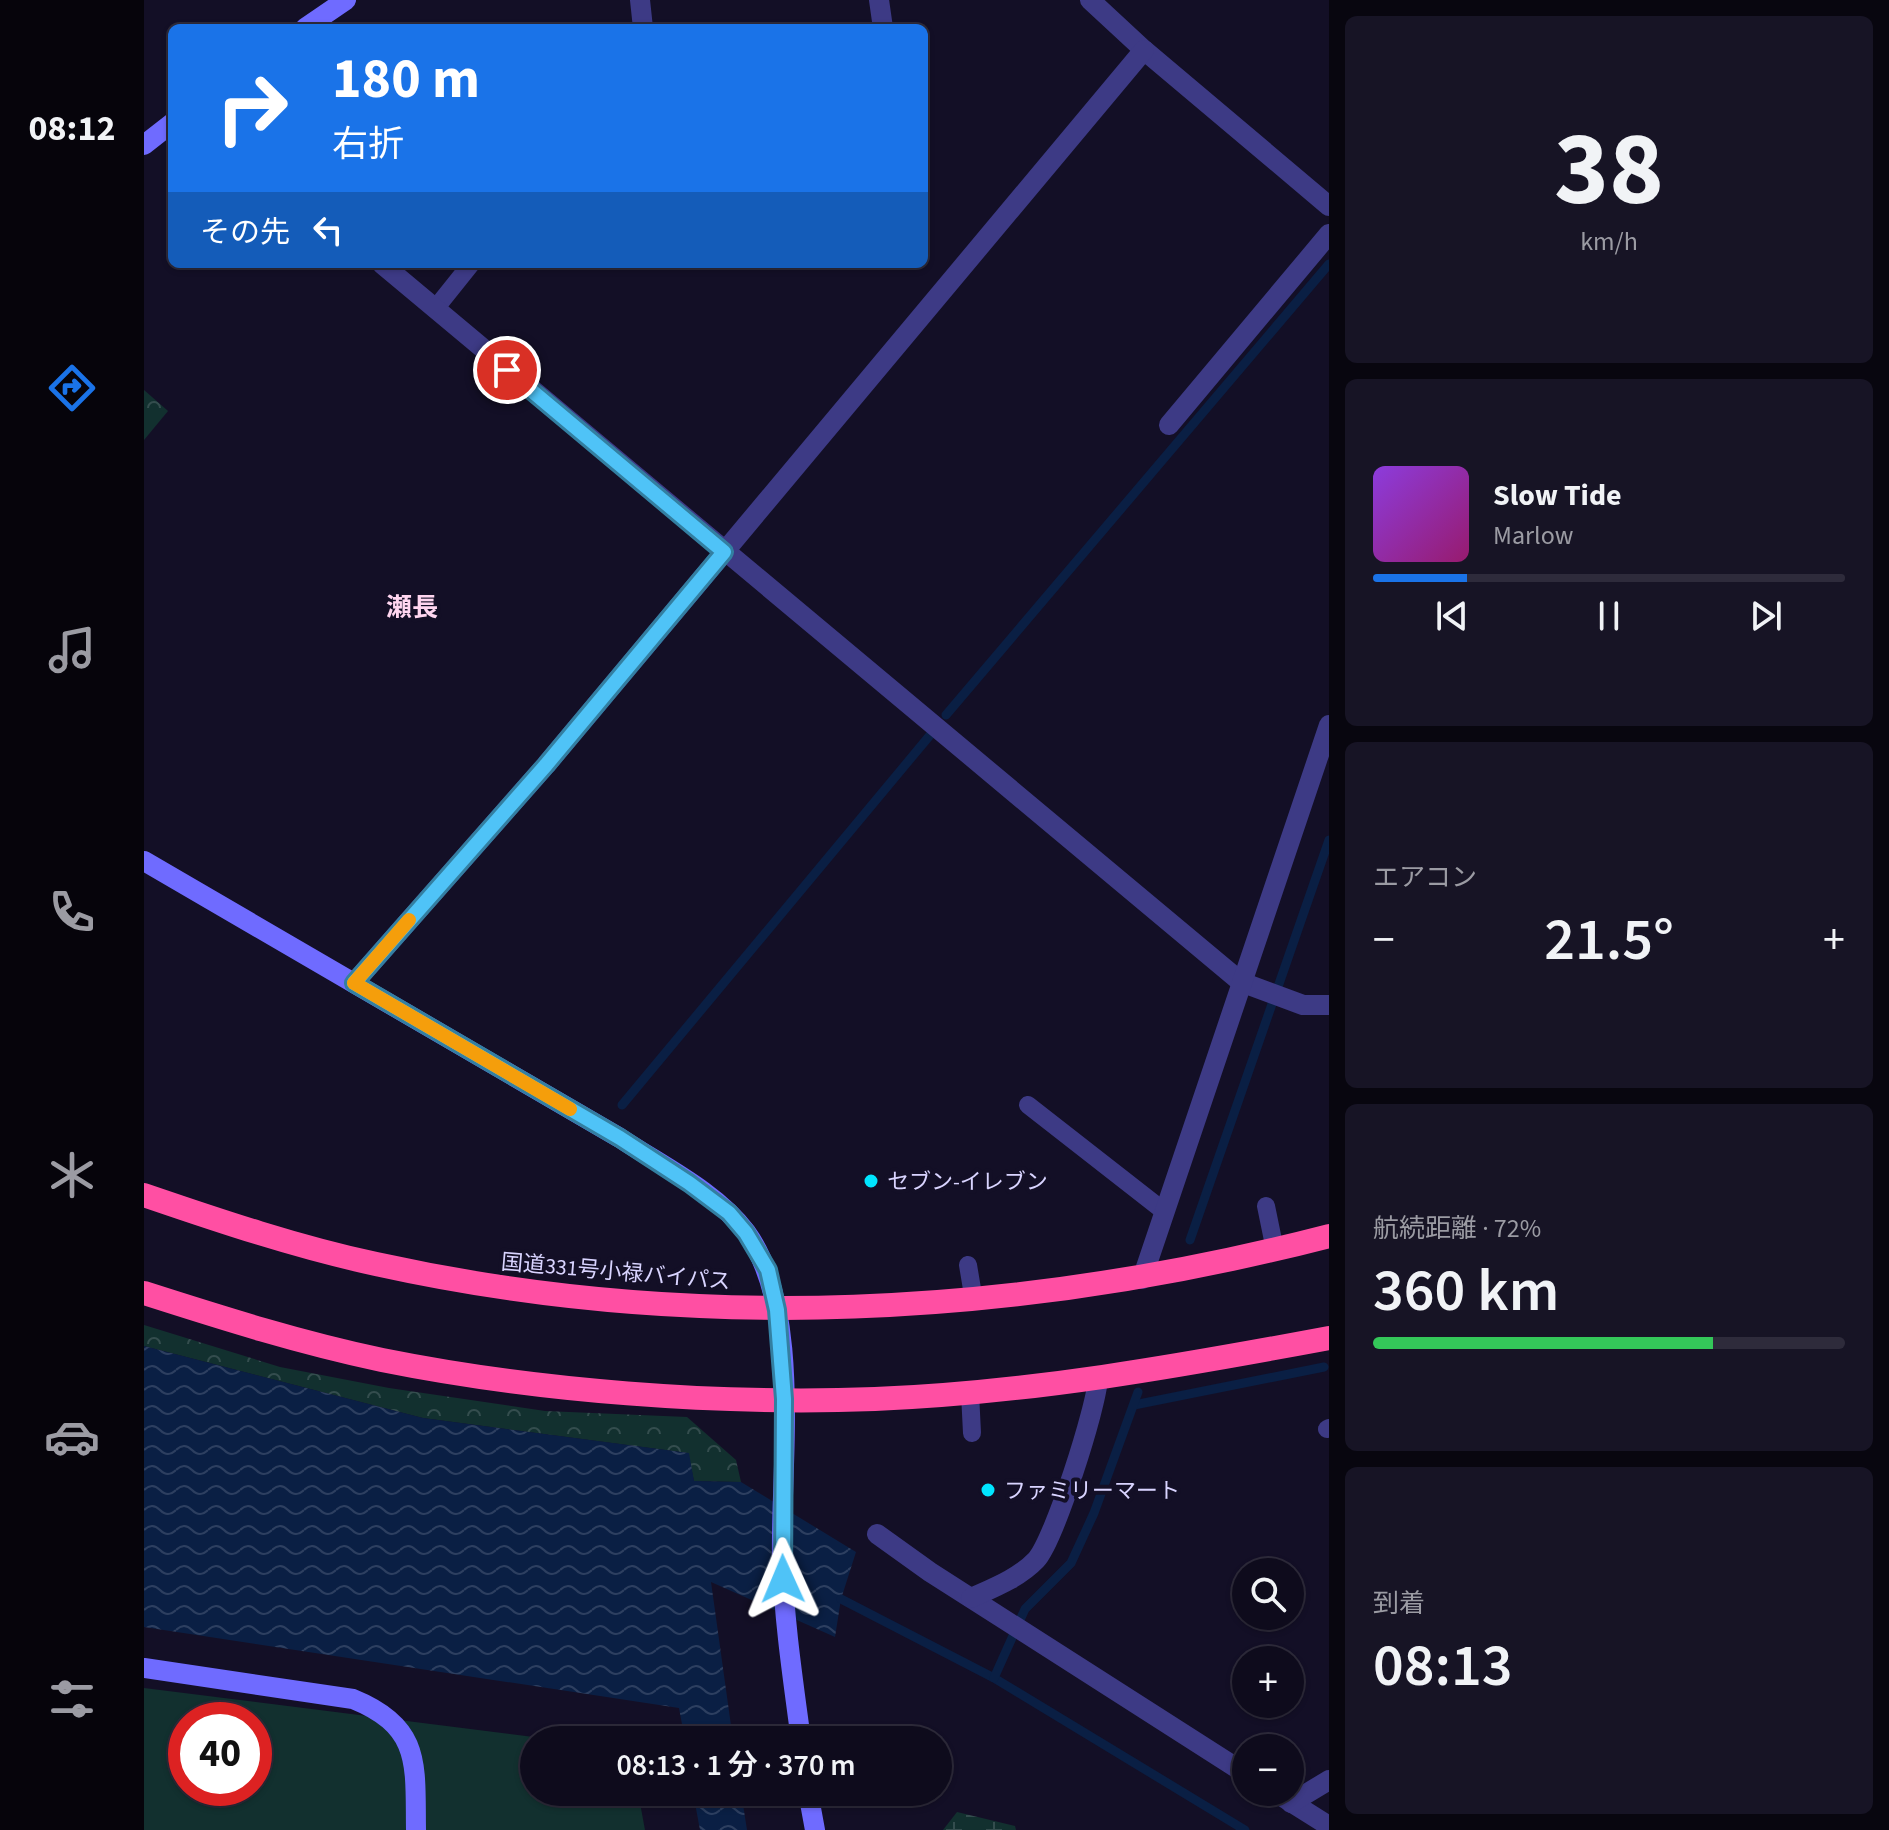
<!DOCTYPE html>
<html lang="ja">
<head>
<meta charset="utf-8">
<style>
  :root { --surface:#0e0b1c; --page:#171425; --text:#f1f3f6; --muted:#9b9ba3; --line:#2e2b3b; --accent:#1a73e8 }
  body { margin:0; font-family:"Source Sans 3","Noto Sans JP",sans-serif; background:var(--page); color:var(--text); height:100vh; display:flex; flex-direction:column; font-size:30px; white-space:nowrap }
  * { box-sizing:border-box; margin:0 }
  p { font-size:26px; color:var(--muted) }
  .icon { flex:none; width:44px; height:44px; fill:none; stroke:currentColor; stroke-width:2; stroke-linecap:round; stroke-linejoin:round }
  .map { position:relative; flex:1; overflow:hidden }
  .details { display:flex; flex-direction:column; gap:16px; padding:16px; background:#08060f; width:560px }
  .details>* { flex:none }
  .top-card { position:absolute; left:24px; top:24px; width:760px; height:244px; border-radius:12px; box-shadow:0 2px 6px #0004,0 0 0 2px var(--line); background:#1a73e8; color:#fff; overflow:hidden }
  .buttons { position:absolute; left:1088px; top:1558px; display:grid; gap:16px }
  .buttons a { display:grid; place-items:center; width:72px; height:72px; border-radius:50%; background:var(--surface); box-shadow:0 2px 6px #0004,0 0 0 2px var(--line); font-size:40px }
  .speed { position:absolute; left:24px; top:1702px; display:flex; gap:16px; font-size:40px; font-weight:700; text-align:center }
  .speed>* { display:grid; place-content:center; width:104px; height:104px; border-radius:50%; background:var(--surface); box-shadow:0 2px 6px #0004,0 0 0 2px var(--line); line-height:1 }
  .speed .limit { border:12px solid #d22; background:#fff; color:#111 }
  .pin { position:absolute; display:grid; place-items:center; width:68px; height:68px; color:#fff; margin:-34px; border:4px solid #fff; border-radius:50%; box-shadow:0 2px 8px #0007 }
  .me { position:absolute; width:88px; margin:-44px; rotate:359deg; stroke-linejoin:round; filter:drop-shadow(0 0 6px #0008) }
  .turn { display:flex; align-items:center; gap:28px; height:168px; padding:0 32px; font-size:36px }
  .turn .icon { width:104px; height:104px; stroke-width:2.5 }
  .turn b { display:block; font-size:56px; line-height:68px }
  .then { display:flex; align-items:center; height:76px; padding:0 32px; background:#0003; gap:16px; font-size:30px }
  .big { font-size:60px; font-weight:600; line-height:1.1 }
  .details .card { flex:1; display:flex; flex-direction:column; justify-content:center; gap:12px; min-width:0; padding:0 28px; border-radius:12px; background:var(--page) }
  .details .dial { align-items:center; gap:0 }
  .dial b { font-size:104px; line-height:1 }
  .song { display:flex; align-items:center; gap:24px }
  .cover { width:96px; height:96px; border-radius:12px; background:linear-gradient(135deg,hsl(270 70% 55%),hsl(320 70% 35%)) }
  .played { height:8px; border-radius:4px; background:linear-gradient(90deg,var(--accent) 20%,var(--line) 20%) }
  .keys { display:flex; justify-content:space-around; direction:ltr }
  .heat { display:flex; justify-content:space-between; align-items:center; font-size:44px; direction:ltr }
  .charge { height:12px; border-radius:6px; background:linear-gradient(90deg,#34c759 72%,var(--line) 0) }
  .trip { position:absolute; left:376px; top:1726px; width:432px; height:80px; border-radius:40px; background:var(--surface); box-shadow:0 2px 6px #0004,0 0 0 2px var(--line); font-weight:600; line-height:80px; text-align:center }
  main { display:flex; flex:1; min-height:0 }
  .dock { display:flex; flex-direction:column; width:144px; justify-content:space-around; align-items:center; background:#06040b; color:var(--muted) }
  .dock .icon { width:56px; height:56px }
  .dock .on { color:var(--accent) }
  .dock b { font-size:36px; color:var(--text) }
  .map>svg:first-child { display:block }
  .green { fill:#12302f; fill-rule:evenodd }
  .forest { fill:url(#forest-crowns) }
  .wetland { fill:url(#wetland-marsh) }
  .water { fill:url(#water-waves) }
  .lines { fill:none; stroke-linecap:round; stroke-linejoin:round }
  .stream { stroke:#0a1f44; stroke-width:9 }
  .lane { stroke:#3d3a85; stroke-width:18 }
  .street { stroke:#3d3a85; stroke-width:20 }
  .secondary { stroke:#6f6bff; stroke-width:20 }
  .highway { stroke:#ff4fa3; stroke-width:24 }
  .route-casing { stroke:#337fa1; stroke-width:20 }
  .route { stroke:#4fc3f7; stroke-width:14 }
  .slow { stroke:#f59e0b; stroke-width:14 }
  .poi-dot { fill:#00e5ff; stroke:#130f26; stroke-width:3 }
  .labels { text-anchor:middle; stroke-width:8; stroke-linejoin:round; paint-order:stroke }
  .poi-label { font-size:22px; fill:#d9d4ff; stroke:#130f26; text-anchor:start }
  .street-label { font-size:22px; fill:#d9d4ff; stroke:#130f26 }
  .quarter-label { font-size:26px; font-weight:bold; fill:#ffd6f0; stroke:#130f26 }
</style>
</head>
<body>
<main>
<nav class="dock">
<b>08:12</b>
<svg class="icon on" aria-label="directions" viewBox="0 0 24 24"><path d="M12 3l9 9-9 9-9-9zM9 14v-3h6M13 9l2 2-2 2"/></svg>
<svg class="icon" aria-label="music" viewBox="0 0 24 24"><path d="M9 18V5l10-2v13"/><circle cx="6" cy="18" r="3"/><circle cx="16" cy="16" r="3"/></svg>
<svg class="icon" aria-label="phone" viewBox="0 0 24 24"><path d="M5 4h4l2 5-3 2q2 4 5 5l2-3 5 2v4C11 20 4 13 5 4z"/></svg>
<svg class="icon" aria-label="climate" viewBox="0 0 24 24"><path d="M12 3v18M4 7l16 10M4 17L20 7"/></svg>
<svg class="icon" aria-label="car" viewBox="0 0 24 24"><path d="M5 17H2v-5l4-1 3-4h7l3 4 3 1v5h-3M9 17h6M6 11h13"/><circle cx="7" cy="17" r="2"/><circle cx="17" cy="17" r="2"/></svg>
<svg class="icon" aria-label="filters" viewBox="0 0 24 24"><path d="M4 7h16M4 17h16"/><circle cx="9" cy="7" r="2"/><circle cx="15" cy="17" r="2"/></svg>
</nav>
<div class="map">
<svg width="1185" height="1830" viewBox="0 0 1185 1830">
  <defs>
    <pattern id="forest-crowns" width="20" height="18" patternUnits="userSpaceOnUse" patternTransform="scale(2)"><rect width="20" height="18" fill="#12302f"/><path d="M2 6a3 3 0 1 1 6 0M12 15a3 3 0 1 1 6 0" fill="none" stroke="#344d4e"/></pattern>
    <pattern id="wetland-marsh" width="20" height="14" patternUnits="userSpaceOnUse" patternTransform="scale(2)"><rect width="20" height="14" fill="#12302f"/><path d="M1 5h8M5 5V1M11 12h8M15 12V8" fill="none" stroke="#344d4e"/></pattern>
    <pattern id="water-waves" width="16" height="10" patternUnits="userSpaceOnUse" patternTransform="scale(2)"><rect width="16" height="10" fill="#0a1f44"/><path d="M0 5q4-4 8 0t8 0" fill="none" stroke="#2d3f60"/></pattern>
  </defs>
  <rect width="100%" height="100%" fill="#130f26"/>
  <path class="green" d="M 0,1688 L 413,1740 L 390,1740 L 390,1792 L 494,1792 L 501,1830 L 0,1830 ZM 42,1720 L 110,1720 L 110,1788 L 42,1788 Z"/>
  <g class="forest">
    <polygon points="0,390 24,411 0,440"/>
    <polygon points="0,1325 136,1367 245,1388 401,1411 543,1417 592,1460 597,1482 550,1481 544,1453 279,1418 0,1346"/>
  </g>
  <polygon class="wetland" points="813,1812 871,1826 872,1830 799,1830"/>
  <g class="water">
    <polygon points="0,1346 279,1418 545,1453 550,1481 597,1482 712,1552 697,1599 691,1637 567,1582 589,1740 541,1740 535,1708 0,1627"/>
    <polygon points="549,1792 597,1792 603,1830 556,1830"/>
  </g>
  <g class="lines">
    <g class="stream">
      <polyline points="802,715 1185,264"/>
      <polyline points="478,1105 787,734"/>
      <polyline points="1046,1240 1185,840"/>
      <polyline points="990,1405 1180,1367"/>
      <polyline points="697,1599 850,1678 1101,1830"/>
      <polyline points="850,1678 881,1609 927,1563 950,1513 994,1392"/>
    </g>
    <g class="lane">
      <polyline points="291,309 327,264"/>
      <polyline points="884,1105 1021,1212"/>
      <polyline points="1122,1206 1131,1250"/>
      <polyline points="824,1265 830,1301"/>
      <polyline points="826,1393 828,1433"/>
      <polyline points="1183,1429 1185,1428"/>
    </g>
    <g class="street">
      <polyline points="496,0 499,28"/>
      <polyline points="735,0 739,28"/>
      <polyline points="946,0 1000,50 1185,206"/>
      <polyline points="238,264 1097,982 1159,1005 1185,1005"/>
      <polyline points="1025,425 1185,234"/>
      <polyline points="210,983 402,765 1000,50"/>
      <polyline points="998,1279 1185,725"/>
      <polyline points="733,1534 786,1572 1102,1774"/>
      <path d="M 827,1598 C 849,1588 875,1578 892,1560 C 910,1541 953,1406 954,1378"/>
      <polyline points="1131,1792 1185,1826"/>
      <polyline points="1147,1803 1185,1780"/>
    </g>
    <g class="secondary">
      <polyline points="161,28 202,0"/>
      <polyline points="0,145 28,123"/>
      <path d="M 0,861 L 476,1138 C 518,1166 571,1191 602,1232 C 659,1310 636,1466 638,1559 C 640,1620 649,1680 657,1740"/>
      <path d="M 0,1668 L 209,1699 C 278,1727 271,1765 272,1830"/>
      <polyline points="664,1792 671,1830"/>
    </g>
    <g class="highway">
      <path d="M 0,1195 C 76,1221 153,1247 232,1264 C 549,1334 872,1317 1185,1236"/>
      <path d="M 0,1293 C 78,1318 157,1343 238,1360 C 392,1391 574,1405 731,1399 C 884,1393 1035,1366 1185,1338"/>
    </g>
  </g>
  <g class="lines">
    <g class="route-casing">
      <polyline id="route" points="363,370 580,552 402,765 210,983 476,1138 545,1183 585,1213 602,1233 624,1270 633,1310 640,1399 639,1579"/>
    </g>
    <use href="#route" class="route"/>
    <polyline class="slow" points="265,920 210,983 426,1109"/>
  </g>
  <g class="poi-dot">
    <circle cx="727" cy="1181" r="8"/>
    <circle cx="844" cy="1490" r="8"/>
  </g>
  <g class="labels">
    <g class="poi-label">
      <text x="743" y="1189">セブン-イレブン</text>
      <text x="860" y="1498">ファミリーマート</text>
    </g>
    <g class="street-label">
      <text transform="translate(472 1271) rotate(5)" y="8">国道331号小禄バイパス</text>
    </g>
    <g class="quarter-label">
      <text x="268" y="616">瀬長</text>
    </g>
  </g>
</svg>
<div class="buttons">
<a><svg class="icon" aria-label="search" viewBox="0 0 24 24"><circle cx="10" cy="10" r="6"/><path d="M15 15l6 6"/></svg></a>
<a>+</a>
<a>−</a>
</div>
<div class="speed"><div class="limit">40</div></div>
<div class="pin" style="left:363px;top:370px;background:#d93025"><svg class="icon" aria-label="arrive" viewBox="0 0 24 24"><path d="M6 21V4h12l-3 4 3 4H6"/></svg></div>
<svg class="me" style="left:639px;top:1579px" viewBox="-20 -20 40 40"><path d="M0-17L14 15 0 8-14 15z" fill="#4fc3f7" stroke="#fff" stroke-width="4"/></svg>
<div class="trip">08:13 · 1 分 · 370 m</div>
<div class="top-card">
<div class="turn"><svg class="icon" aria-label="right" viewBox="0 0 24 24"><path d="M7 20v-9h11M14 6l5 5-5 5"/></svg><div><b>180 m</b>右折</div></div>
<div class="then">その先<svg class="icon" aria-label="left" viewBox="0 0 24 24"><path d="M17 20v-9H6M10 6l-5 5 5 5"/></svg></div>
</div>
</div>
<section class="details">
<div class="card dial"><b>38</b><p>km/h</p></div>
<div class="card">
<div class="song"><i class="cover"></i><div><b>Slow Tide</b><p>Marlow</p></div></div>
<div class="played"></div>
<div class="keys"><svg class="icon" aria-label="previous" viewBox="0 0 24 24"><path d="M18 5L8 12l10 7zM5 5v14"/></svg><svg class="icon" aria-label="pause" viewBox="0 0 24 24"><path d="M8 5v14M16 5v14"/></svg><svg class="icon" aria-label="next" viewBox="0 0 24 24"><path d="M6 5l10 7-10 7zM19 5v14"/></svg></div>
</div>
<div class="card"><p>エアコン</p>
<div class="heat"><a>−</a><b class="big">21.5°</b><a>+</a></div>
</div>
<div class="card"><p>航続距離 · 72%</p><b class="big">360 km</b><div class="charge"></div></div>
<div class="card"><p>到着</p><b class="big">08:13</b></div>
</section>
</main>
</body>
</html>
